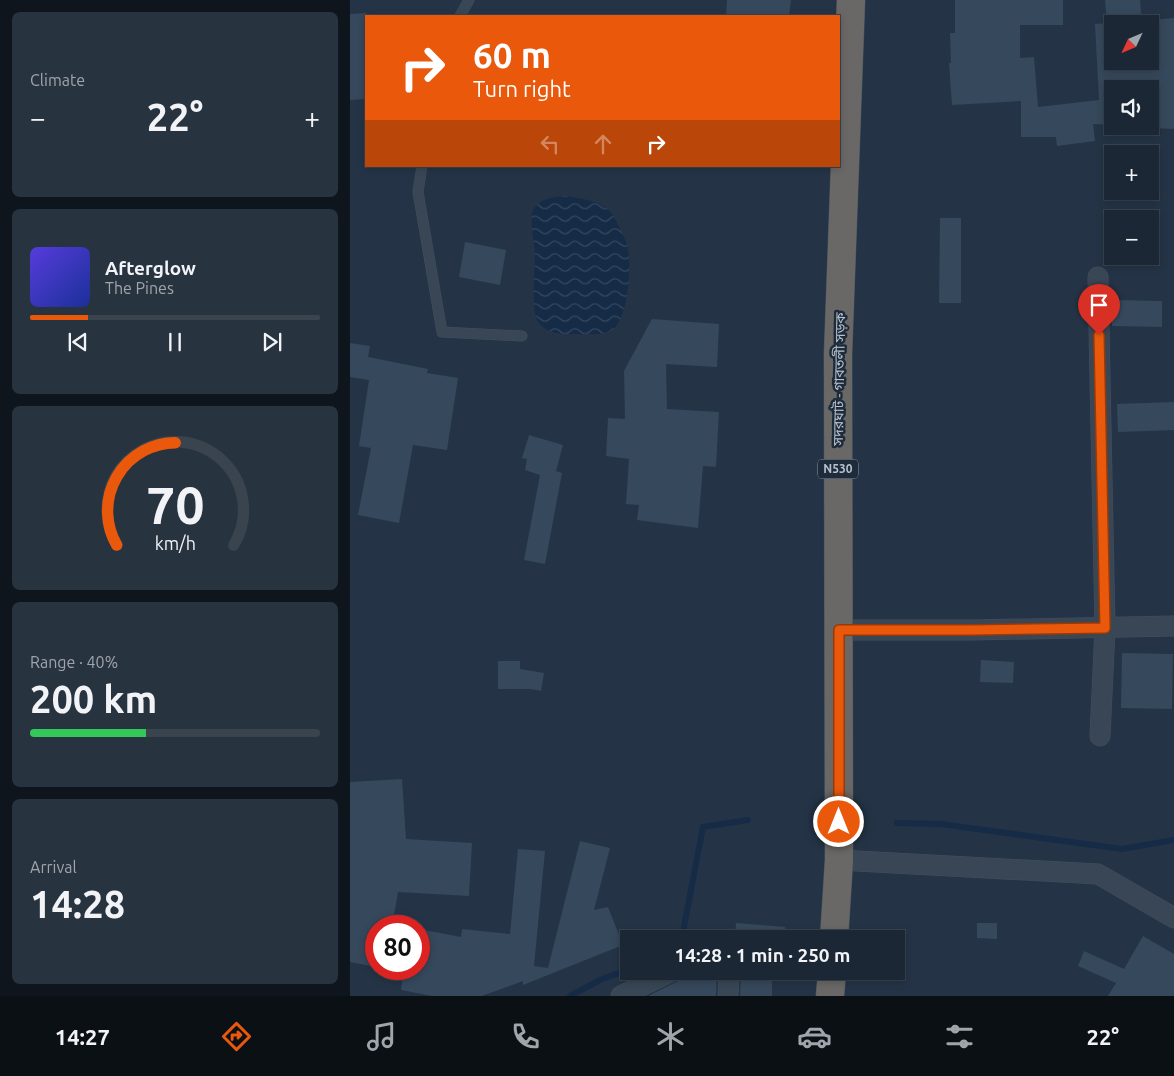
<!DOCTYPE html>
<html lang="en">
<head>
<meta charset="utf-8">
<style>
  :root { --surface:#1b2734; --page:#283340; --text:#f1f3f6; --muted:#a0a5ac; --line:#39444f; --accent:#ea580c }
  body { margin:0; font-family:Ubuntu,"Noto Sans Bengali",sans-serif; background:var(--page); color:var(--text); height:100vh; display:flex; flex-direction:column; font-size:19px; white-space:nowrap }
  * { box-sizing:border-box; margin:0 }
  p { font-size:16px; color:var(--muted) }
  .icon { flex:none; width:28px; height:28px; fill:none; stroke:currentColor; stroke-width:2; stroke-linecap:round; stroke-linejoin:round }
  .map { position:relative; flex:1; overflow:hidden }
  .side { display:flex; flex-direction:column; gap:12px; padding:12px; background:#0f151d; width:350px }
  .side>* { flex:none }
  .hud { position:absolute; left:15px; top:15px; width:475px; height:152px; border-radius:0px; box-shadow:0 2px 8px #0003,0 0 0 1px var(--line); background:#ea580c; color:#fff; overflow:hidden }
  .needle { width:32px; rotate:226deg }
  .tools { position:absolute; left:754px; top:15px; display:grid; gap:10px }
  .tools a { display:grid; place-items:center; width:55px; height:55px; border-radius:0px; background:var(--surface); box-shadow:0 2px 8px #0003,0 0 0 1px var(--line); font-size:25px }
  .speed { position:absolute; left:15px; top:915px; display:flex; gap:10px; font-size:25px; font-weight:700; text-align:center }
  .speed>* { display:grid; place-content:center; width:65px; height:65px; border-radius:50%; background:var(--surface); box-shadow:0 2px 8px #0003,0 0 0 1px var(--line); line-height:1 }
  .speed .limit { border:8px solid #d22; background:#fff; color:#111 }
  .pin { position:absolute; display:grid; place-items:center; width:42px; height:42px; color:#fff; margin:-51px -21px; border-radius:50% 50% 50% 0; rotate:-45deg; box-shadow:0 0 5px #0007 }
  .pin .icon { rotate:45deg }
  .me { position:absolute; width:55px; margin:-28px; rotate:0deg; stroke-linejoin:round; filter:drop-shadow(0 0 4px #0008) }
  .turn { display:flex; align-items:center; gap:18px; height:105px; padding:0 25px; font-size:22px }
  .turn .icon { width:65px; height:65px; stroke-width:2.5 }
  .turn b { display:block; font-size:35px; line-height:42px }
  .lanes { display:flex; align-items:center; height:48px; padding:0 25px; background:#0003; justify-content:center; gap:25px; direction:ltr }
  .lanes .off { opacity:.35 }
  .big { font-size:38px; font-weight:700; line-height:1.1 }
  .side .card { flex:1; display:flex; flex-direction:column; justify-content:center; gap:8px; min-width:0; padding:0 18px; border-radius:8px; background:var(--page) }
  .side .dial { align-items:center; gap:0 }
  .dial svg { height:130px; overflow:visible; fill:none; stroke:var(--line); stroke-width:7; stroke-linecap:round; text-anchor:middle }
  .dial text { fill:var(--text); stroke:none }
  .song { display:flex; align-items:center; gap:15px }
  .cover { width:60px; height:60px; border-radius:8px; background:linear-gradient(135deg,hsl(250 70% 55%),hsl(230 70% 35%)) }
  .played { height:5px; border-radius:2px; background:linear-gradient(90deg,var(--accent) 20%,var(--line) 20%) }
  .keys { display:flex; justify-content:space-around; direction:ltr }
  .heat { display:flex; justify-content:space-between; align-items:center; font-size:28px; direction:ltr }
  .charge { height:8px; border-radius:4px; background:linear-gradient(90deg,#34c759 40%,var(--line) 0) }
  .trip { position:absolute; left:270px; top:930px; width:285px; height:50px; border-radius:0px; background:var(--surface); box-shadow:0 2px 8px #0003,0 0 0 1px var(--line); font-weight:700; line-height:50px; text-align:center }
  .tab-bar { display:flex; height:80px; justify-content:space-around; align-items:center; background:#0b1015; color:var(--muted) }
  .tab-bar .icon { width:35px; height:35px }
  .tab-bar .on { color:var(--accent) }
  .tab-bar b { font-size:22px; color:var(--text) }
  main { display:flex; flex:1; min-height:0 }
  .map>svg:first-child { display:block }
  .water { fill:url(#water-waves) }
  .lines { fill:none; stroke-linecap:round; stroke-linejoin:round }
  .stream { stroke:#162b46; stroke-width:6 }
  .building { fill:#36485c }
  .service-casing { stroke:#434f5e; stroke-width:11 }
  .minor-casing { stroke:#434f5e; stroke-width:21 }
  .trunk-casing { stroke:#44515f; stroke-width:29 }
  .service { stroke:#394655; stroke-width:10 }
  .minor { stroke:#394655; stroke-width:20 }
  .trunk { stroke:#6a6866; stroke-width:28 }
  .route-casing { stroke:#983908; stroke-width:12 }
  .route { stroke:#ea580c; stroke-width:9 }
  .labels { text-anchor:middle; stroke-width:5; stroke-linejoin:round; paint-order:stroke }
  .shield { fill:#1e2b3a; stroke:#8994a2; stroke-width:1 }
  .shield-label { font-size:12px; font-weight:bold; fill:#b7c1ce }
  .street-label { font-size:14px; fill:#b7c1ce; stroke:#1e2b3a }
</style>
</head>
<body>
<main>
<section class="side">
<div class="card"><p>Climate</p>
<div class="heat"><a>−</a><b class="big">22°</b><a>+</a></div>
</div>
<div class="card">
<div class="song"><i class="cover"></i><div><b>Afterglow</b><p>The Pines</p></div></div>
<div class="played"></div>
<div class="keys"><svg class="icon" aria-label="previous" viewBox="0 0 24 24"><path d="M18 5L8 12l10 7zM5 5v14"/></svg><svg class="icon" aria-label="pause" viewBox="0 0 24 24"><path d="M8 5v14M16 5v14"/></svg><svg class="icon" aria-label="next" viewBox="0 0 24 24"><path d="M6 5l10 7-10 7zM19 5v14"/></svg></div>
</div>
<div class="card dial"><svg viewBox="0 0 100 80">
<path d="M14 69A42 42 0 1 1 86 69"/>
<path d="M14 69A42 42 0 0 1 50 6" stroke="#ea580c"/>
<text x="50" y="56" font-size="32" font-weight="700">70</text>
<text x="50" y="72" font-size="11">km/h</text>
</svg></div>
<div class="card"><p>Range · 40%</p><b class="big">200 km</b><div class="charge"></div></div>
<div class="card"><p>Arrival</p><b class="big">14:28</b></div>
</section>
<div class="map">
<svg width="824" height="996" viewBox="0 0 824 996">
  <defs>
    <pattern id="water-waves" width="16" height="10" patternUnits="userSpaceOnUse" patternTransform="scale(1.25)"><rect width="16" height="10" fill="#162b46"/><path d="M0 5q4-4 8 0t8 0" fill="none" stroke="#364860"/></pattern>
  </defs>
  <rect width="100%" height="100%" fill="#243446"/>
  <path class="water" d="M 216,196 C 228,198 250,201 259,210 C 264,215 274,236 277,244 C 282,261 279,320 262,330 C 252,336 236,334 224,334 C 212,335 194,333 187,320 C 181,307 185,268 185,252 C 184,242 179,218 183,210 C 189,198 204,197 216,196 Z"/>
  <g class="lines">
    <g class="stream">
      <polyline points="547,823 591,824 772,849 824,840"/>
      <polyline points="323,939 333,932 353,827 398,820"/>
      <polyline points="220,996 250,980 279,969"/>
    </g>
  </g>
  <g class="building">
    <polygon points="377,0 441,0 439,16 376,16"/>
    <polygon points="605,0 713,0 713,25 670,25 670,58 684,57 688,107 749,100 745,24 757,23 755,0 790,0 792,24 762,24 762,61 800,61 800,20 824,18 824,129 800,128 800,89 762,89 762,125 743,124 745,141 707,146 706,137 671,137 671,101 602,105 599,63 601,63 600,33 605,33"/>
    <polygon points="16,13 16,99 0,100 0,14"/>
    <polygon points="590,218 611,218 611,303 589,303"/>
    <polygon points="115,242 156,250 150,285 109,277"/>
    <polygon points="762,300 812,301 812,327 762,326"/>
    <polygon points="302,319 369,324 367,367 316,364 317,409 369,412 366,467 353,466 348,528 287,520 289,505 276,504 279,459 256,456 258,418 275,419 274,371"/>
    <polygon points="0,343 20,346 18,357 78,369 77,373 108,378 97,450 63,445 49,523 8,515 21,448 9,446 19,380 0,377"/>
    <polygon points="824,402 824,430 768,432 767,404"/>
    <polygon points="179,435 213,445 206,471 212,473 195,564 174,560 190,475 175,470 177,459 172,458"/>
    <polygon points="772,653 823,654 822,709 771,708"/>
    <polygon points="631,660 664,662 663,683 630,682"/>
    <polygon points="148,661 170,661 170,669 194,673 191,691 181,689 148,689"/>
    <polygon points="52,779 56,839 122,843 119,896 48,892 42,926 26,926 26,967 0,962 0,782"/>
    <polygon points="230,841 260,848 244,910 258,907 273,945 173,985 173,981 132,996 82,996 51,990 54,969 69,969 69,929 111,937 112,929 160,934 168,849 195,851 184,966 198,968"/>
    <polygon points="386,923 435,927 434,939 385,939"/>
    <polygon points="627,923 647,923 647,939 627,938"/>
    <polygon points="793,936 824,954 824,996 758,996 766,983 728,966 734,951 774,969"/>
    <polygon points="334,971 367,971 366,996 298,996 328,981 332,977"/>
    <polygon points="391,971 422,971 422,996 390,996"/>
  </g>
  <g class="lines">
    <g class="service-casing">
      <g id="service">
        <polyline points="110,16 119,0"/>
        <polyline points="72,166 68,192 92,332 172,336"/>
      </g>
    </g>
    <g class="minor-casing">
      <g id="minor">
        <polyline points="748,277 755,628 750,736"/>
        <polyline points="489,630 622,630 824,626"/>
        <polyline points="489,860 748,874 824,918"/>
        <polyline points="271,996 322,971"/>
        <polyline points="378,996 379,971"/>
      </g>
    </g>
    <g class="trunk-casing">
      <g id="trunk">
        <polyline points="484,939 489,860 488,354 501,0"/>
        <polyline points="480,996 482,971"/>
      </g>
    </g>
    <use href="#service" class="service"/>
    <use href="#minor" class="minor"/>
    <use href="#trunk" class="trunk"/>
  </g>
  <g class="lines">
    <g class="route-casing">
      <polyline id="route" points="489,822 489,630 622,630 755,628 749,335"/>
    </g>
    <use href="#route" class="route"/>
  </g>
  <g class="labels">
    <rect class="shield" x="468" y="459.5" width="40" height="19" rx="4"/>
    <g class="shield-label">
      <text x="488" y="473">N530</text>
    </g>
    <g class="street-label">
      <text transform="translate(489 379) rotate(-89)" y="5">সদরঘাট - গাবতলী সড়ক</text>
    </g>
  </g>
</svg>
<div class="tools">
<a><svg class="needle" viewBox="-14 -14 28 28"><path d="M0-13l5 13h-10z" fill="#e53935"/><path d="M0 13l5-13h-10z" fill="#a0a5ac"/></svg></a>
<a><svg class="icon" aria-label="sound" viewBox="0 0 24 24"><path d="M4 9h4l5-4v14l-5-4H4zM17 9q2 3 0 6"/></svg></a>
<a>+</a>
<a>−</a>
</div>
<div class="speed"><div class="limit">80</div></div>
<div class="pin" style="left:749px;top:335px;background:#d93025"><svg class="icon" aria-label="arrive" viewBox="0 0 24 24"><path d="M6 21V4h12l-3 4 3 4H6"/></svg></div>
<svg class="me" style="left:489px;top:822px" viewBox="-20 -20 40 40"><circle r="17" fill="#ea580c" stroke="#fff" stroke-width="3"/><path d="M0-11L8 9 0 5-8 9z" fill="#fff"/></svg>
<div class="trip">14:28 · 1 min · 250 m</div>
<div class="hud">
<div class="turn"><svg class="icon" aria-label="right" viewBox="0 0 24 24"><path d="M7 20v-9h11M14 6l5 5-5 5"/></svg><div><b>60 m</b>Turn right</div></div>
<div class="lanes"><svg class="icon off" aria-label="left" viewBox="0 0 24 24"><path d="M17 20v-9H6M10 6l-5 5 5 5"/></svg><svg class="icon off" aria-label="ahead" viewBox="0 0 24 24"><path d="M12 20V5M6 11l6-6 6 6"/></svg><svg class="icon" aria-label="right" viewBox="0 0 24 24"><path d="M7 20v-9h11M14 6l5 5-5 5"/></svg></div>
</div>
</div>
</main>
<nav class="tab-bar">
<b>14:27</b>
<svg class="icon on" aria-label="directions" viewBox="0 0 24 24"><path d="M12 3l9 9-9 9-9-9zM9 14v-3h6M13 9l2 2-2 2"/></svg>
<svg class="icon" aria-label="music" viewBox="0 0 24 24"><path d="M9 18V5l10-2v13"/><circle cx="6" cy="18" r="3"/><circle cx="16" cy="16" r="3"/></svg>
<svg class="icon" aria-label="phone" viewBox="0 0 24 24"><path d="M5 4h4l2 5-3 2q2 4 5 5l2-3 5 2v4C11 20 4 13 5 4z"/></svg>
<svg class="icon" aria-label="climate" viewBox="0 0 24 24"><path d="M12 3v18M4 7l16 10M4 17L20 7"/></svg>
<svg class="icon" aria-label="car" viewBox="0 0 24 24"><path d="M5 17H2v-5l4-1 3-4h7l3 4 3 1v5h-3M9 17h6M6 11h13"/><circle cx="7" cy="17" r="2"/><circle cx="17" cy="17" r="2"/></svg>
<svg class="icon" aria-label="filters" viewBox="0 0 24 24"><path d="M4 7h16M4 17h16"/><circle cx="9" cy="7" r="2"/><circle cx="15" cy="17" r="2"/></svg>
<b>22°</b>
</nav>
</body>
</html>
